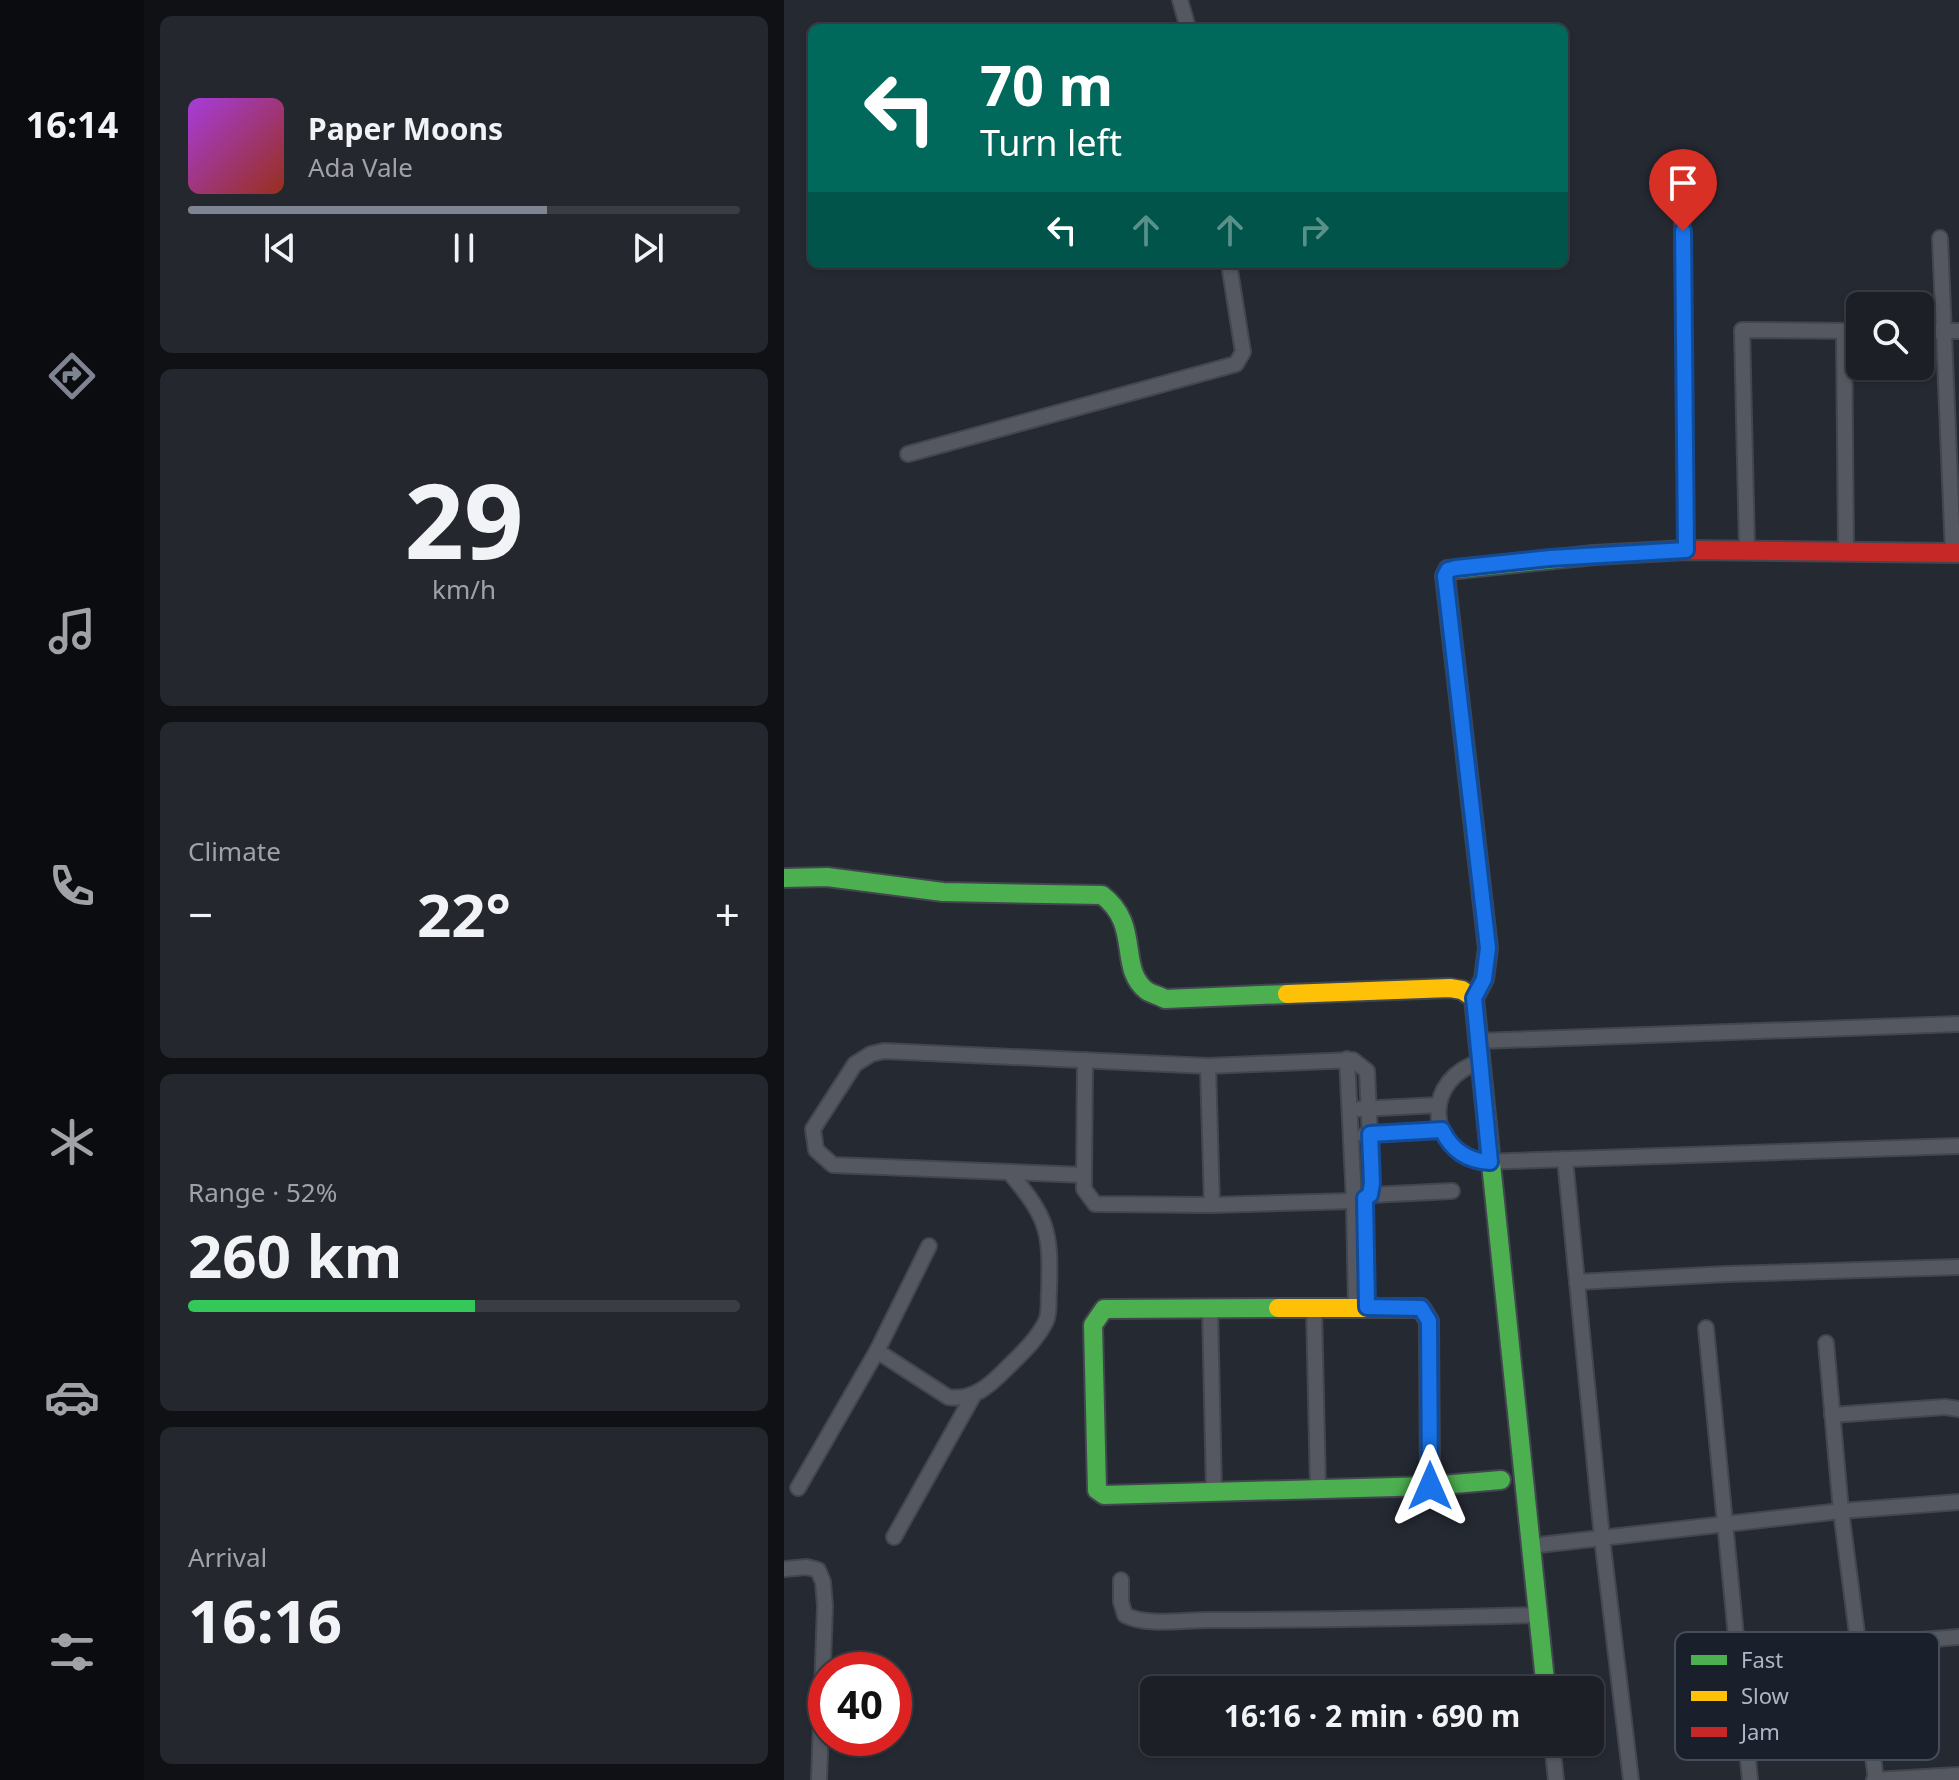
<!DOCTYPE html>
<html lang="en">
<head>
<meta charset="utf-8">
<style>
  :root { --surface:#1c1f26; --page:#25272e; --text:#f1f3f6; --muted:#a0a2a7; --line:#3a3d43; --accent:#7e8492 }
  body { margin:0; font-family:"Noto Sans",sans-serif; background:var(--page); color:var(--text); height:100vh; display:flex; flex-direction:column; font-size:30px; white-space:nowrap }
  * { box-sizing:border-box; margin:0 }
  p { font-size:26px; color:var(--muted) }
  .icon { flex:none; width:44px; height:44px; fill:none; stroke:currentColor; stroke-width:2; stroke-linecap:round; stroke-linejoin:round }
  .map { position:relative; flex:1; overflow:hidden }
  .panel { display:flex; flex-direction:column; gap:16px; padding:16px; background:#0f1115; width:640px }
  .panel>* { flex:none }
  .banner { position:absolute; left:24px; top:24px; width:760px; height:244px; border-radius:12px; box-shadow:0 2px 6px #0004,0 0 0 2px var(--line); background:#00695c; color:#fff; overflow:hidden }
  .controls { position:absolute; left:1062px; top:292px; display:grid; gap:16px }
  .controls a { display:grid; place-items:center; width:88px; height:88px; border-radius:12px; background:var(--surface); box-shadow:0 2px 6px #0004,0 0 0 2px var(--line); font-size:40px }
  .speed { position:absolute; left:24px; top:1652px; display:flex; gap:16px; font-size:40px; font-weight:700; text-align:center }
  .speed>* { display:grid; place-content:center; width:104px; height:104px; border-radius:50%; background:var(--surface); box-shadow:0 2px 6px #0004,0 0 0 2px var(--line); line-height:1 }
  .speed .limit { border:12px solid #d22; background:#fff; color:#111 }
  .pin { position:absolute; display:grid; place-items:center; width:68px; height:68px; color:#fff; margin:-82px -34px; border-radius:50% 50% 50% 0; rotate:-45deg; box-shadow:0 0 8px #0007 }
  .pin .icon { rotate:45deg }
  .me { position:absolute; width:88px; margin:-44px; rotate:0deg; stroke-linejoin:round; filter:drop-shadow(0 0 6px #0008) }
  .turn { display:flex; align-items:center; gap:28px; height:168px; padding:0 40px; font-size:36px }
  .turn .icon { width:104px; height:104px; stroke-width:2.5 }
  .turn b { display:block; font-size:56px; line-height:68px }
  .lanes { display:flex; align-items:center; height:76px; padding:0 40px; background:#0003; justify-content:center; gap:40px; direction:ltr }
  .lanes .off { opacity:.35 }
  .big { font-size:60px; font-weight:700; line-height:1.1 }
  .panel .card { flex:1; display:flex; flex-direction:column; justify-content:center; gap:12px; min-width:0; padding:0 28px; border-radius:12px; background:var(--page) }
  .panel .dial { align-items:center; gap:0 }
  .dial b { font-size:104px; line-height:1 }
  .song { display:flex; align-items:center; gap:24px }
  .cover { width:96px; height:96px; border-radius:12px; background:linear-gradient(135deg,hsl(280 70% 55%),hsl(10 70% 35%)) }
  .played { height:8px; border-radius:4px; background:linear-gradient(90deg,var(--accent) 65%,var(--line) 65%) }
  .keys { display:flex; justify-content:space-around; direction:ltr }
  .heat { display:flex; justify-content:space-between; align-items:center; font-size:44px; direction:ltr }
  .charge { height:12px; border-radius:6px; background:linear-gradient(90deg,#34c759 52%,var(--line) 0) }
  .trip { position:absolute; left:356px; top:1676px; width:464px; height:80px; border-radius:12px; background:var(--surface); box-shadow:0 2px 6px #0004,0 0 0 2px var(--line); font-weight:700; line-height:80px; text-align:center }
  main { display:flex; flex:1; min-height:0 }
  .tabs { display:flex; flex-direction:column; width:144px; justify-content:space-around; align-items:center; background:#0b0c0f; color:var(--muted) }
  .tabs .icon { width:56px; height:56px }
  .tabs .selected { color:var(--accent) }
  .tabs b { font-size:36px; color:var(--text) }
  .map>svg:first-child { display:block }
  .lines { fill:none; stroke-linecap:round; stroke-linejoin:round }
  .street-casing { stroke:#42464f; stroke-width:18 }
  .fast-casing { stroke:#42464f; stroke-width:22 }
  .slow-casing { stroke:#42464f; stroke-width:22 }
  .jam-casing { stroke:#42464f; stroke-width:22 }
  .street { stroke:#555860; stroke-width:14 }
  .fast { stroke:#4caf50; stroke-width:18 }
  .slow { stroke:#ffc107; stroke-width:18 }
  .jam { stroke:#c62828; stroke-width:18 }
  .route-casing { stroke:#114b97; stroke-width:20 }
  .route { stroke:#1a73e8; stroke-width:14 }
  .key { fill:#19202c; stroke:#464d5a; stroke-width:2 }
  .key-label { font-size:22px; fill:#aeb5c5 }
</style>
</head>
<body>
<main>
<nav class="tabs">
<b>16:14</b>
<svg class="icon selected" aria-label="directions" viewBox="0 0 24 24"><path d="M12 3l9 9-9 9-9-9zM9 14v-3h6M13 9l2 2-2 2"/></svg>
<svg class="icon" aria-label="music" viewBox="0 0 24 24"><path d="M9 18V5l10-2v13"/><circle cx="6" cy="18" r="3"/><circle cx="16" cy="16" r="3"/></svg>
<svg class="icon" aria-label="phone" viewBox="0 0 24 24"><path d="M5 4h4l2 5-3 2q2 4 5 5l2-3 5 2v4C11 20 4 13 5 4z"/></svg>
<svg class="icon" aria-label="climate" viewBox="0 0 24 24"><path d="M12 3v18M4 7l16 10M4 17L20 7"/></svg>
<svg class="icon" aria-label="car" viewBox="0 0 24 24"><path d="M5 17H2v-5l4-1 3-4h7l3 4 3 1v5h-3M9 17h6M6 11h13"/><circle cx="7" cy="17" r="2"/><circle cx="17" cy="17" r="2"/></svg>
<svg class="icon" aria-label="filters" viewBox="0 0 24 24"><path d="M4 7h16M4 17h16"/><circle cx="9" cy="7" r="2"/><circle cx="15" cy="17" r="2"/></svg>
</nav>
<section class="panel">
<div class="card">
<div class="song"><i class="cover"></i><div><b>Paper Moons</b><p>Ada Vale</p></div></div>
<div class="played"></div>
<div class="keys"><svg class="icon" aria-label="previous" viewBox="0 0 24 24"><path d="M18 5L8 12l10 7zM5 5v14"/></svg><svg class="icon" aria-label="pause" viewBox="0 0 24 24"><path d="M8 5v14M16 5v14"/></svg><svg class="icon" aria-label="next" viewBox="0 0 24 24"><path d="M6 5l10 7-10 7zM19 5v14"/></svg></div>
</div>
<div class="card dial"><b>29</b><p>km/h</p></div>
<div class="card"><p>Climate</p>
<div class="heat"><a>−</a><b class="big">22°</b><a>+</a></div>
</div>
<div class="card"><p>Range · 52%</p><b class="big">260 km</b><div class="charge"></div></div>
<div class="card"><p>Arrival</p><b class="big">16:16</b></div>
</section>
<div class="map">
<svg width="1175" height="1780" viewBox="0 0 1175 1780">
  <rect width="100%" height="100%" fill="#252932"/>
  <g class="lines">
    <g class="street-casing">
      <g id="street">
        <polyline points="396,0 404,28"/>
        <polyline points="898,199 902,550"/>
        <polyline points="1156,238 1169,553"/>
        <polyline points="1060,331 1062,550"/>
        <polyline points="1136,331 1175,331"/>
        <polyline points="124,454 452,364 459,352 445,264"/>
        <polyline points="963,549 958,330 1076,331"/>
        <polyline points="694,1041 1175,1024"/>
        <polyline points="563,1059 570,1201 572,1307"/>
        <polyline points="301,1060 300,1189 311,1204 428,1205 570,1201 581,1198"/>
        <path d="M 696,1062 C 641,1078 640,1146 696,1162 L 1175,1146"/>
        <polyline points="424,1066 428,1205"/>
        <polyline points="575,1109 655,1105"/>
        <polyline points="580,1135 658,1130"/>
        <polyline points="781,1159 818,1538 847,1780"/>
        <polyline points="300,1175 49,1165 32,1150 29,1129 71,1064 87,1054 100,1051 424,1066 569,1060 583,1071 588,1183 586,1195 581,1198 583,1307"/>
        <polyline points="586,1195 668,1191"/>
        <polyline points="793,1282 943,1274 1175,1267"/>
        <polyline points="530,1307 534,1489"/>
        <polyline points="426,1308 430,1492"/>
        <polyline points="922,1328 966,1780"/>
        <polyline points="1042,1343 1057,1511 1092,1780"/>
        <path d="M 93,1351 L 164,1397 C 189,1401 205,1386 222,1369 C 237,1354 253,1340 262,1321 C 266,1313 264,1300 265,1291 C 267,1231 264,1218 225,1172"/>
        <polyline points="1048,1415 1161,1407 1175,1409"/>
        <polyline points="14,1488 93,1351 145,1246"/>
        <polyline points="110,1537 189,1396"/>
        <polyline points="746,1546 1057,1511 1175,1502"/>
        <polyline points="0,1569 23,1567 34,1570 39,1582 41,1606 35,1780"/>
        <path d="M 337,1580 L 337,1602 L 341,1615 C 363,1627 404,1619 431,1620 C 539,1620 646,1618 754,1615"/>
        <polyline points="1074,1645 1175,1637"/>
        <polyline points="768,1742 772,1780"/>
        <polyline points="1090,1780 1175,1775"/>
      </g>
    </g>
    <g class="fast-casing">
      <g id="fast">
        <path d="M 0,878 L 43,877 L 159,892 L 318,895 C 358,925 333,968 363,991 C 368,994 376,996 381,999 L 503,994"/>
        <polyline points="690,998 700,979 704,948 661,576 664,570 810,555"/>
        <polyline points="703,1125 762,1690"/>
        <polyline points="494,1308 320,1309 309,1325 313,1490 320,1495 646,1486 717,1480"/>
      </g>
    </g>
    <g class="slow-casing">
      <g id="slow">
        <polyline points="503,994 666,988 678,990 690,998 703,1125"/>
        <polyline points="494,1308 637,1308 645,1321 646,1486"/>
      </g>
    </g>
    <g class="jam-casing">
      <polyline id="jam" points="810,555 902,550 1175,553"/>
    </g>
    <use href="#street" class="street"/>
    <use href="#fast" class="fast"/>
    <use href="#slow" class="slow"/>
    <use href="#jam" class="jam"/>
  </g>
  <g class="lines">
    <g class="route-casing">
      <path id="route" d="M 646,1486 L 645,1321 L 637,1308 L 583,1307 L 581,1198 L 586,1195 L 588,1183 L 586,1134 L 658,1130 C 668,1151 684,1161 706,1162 L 690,998 L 700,979 L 704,948 L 661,576 L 664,570 L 672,568 L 766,558 L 902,550 L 899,231"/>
    </g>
    <use href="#route" class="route"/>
  </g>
  <rect x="891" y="1632" width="264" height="128" rx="12" class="key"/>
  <rect x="907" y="1655" width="36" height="10" fill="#4caf50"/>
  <rect x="907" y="1691" width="36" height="10" fill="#ffc107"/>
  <rect x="907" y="1727" width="36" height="10" fill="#c62828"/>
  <g class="key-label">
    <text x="957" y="1668">Fast</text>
    <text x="957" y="1704">Slow</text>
    <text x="957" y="1740">Jam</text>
  </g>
</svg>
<div class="controls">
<a><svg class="icon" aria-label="search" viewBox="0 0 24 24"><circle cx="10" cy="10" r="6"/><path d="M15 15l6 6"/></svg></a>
</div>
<div class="speed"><div class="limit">40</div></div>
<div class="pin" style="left:899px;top:231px;background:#d93025"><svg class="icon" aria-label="arrive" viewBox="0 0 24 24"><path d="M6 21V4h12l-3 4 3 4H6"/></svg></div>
<svg class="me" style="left:646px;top:1486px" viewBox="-20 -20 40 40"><path d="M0-17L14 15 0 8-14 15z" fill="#1a73e8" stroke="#fff" stroke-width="4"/></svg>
<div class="trip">16:16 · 2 min · 690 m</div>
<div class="banner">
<div class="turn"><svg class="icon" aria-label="left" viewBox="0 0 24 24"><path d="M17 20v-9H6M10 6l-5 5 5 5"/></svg><div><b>70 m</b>Turn left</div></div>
<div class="lanes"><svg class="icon" aria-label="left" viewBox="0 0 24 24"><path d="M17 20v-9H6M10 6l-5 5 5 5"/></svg><svg class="icon off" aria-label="ahead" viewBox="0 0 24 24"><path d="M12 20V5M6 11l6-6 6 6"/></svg><svg class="icon off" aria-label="ahead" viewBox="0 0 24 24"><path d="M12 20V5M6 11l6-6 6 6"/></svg><svg class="icon off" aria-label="right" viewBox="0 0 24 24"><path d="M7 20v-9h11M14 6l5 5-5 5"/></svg></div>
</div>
</div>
</main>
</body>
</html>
